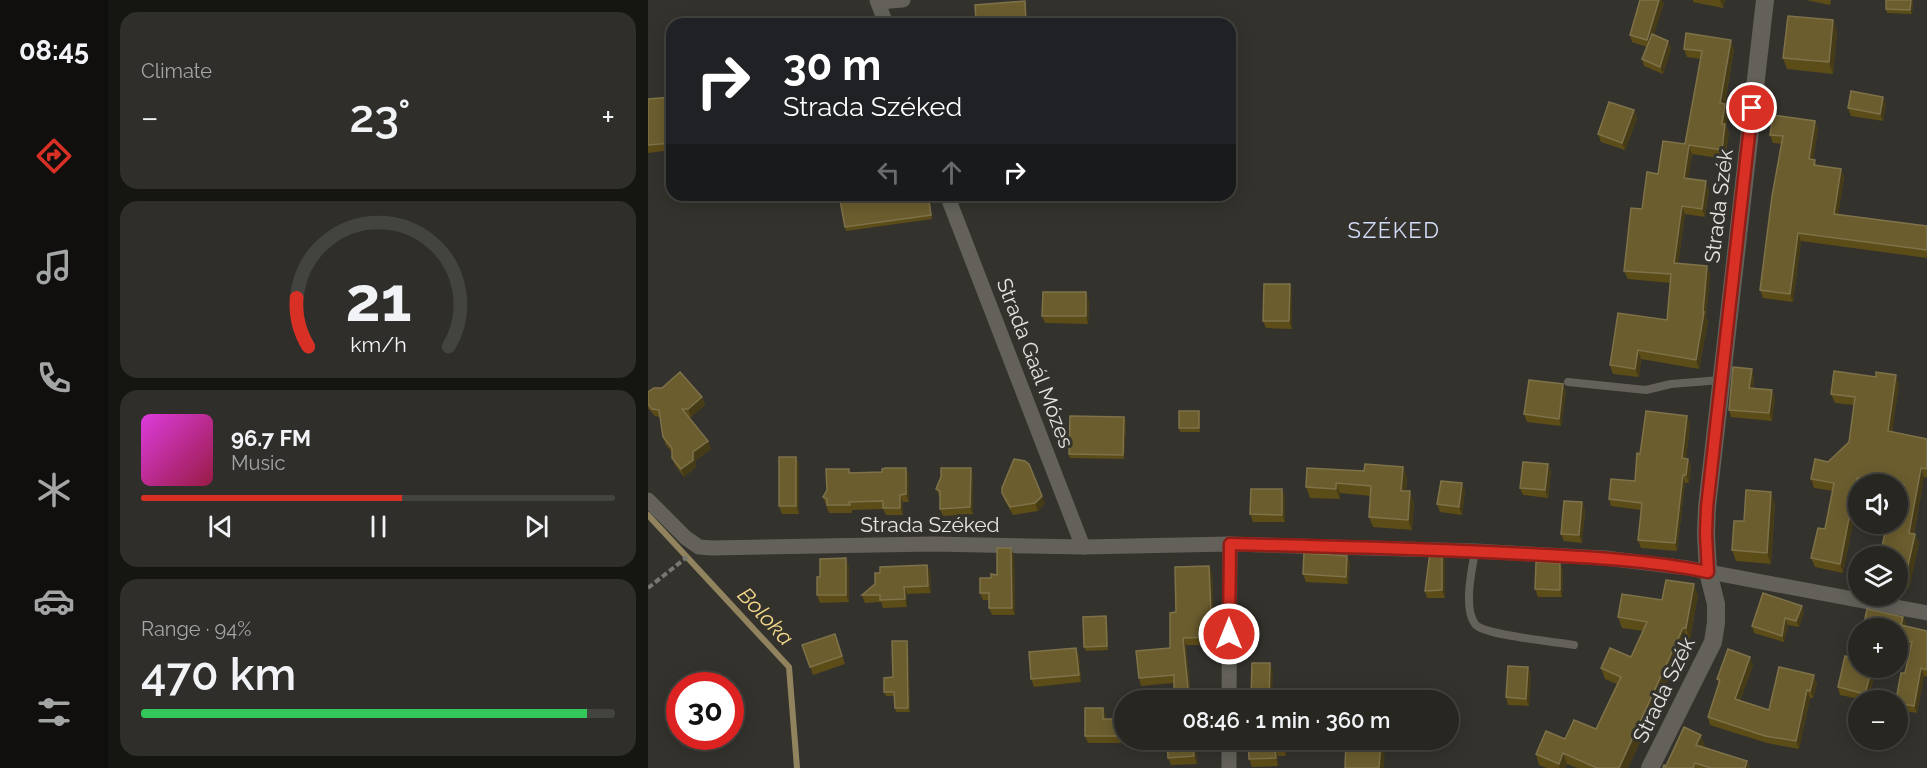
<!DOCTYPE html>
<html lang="en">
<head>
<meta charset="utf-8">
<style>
  :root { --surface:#272621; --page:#2f2e2a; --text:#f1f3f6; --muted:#a4a5a5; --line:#43433f; --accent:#d93025 }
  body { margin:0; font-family:Raleway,sans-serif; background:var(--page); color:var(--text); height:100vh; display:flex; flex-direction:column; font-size:22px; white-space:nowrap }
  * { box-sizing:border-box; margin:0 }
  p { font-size:20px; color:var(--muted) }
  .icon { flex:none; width:33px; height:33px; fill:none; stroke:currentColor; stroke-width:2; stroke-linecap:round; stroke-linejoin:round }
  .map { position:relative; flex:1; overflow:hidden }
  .panel { display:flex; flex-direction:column; gap:12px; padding:12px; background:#151512; width:540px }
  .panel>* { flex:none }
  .guide { position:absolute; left:18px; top:18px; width:570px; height:183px; border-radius:18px; box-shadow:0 3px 15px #0003,0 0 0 2px var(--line); background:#202124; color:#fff; overflow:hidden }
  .tools { position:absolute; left:1200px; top:474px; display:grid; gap:12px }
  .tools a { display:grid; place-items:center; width:60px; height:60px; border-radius:50%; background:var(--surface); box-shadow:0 3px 15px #0003,0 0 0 2px var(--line); font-size:30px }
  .speed { position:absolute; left:18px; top:672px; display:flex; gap:12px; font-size:30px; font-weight:700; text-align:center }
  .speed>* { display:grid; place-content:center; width:78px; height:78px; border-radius:50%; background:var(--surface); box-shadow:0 3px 15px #0003,0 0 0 2px var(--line); line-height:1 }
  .speed .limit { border:9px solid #d22; background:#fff; color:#111 }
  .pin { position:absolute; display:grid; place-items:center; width:51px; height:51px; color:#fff; margin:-26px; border:3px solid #fff; border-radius:50%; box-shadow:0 2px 6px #0007 }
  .me { position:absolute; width:66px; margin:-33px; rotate:0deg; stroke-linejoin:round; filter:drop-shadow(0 0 4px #0008) }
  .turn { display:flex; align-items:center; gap:21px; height:126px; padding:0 18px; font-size:27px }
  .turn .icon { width:78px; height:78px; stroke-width:2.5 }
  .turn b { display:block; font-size:42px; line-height:51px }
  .lanes { display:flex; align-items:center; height:57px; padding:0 18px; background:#0003; justify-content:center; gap:30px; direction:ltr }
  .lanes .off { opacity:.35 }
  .big { font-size:45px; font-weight:600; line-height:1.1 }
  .panel .tile { flex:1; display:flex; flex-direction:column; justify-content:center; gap:9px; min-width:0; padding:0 21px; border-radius:18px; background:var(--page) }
  .panel .dial { align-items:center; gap:0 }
  .dial svg { height:156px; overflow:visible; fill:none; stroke:var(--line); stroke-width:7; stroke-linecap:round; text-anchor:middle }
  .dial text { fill:var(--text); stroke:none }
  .song { display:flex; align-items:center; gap:18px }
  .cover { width:72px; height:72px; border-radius:9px; background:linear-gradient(135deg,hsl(300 70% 55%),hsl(340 70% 35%)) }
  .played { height:6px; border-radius:3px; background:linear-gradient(90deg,var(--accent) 55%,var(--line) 55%) }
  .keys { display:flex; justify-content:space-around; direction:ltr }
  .heat { display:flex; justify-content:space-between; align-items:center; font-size:33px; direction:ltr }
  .charge { height:9px; border-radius:4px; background:linear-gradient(90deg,#34c759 94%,var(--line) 0) }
  .trip { position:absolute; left:466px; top:690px; width:345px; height:60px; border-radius:30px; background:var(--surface); box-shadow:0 3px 15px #0003,0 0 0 2px var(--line); font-weight:600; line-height:60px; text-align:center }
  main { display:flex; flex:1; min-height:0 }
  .menu { display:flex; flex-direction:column; width:108px; justify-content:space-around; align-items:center; background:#100f0d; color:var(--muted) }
  .menu .icon { width:42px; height:42px }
  .menu .current { color:var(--accent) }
  .menu b { font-size:27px; color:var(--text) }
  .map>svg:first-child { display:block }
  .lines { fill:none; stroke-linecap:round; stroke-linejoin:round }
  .stream { stroke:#90835e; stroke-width:6 }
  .path { stroke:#797772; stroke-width:4; stroke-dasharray:6 3; stroke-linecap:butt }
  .lane { stroke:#63615a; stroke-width:8 }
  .street { stroke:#63615a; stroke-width:15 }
  .secondary { stroke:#63615a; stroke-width:18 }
  .wall { fill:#5c4c18 }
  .shaded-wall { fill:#463b17 }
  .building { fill:#6b5d2e; stroke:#7e724a; stroke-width:1.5 }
  .route-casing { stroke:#8d1f18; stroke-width:15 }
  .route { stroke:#d93025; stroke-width:10 }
  .labels { text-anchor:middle; stroke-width:6; stroke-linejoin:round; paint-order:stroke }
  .street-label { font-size:21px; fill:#e5e4e0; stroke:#34322c }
  .neighbourhood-label { font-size:22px; letter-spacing:1.5px; fill:#d3ddf9; stroke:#34322c }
  .water-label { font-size:22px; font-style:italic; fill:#f4d789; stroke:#34322c }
</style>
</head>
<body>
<main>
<nav class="menu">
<b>08:45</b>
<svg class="icon current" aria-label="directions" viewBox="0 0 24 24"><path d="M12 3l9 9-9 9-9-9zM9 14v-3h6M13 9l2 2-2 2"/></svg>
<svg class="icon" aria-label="music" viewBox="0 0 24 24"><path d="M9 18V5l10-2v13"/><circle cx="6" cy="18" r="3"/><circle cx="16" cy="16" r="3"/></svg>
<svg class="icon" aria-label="phone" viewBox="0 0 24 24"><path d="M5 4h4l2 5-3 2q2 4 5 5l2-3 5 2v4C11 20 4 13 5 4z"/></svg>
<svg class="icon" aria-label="climate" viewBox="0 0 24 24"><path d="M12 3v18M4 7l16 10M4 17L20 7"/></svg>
<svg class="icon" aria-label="car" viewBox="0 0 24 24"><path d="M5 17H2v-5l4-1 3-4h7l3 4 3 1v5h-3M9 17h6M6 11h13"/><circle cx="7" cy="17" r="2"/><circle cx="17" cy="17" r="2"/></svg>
<svg class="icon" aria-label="filters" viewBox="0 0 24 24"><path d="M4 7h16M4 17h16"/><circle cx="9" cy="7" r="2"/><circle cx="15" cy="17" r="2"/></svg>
</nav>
<section class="panel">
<div class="tile"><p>Climate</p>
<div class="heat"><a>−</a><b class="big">23°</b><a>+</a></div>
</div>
<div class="tile dial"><svg viewBox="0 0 100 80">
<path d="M14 69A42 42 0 1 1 86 69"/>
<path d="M14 69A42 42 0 0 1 8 44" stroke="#d93025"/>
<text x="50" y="56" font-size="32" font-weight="700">21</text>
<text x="50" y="72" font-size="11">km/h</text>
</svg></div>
<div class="tile">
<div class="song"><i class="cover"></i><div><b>96.7 FM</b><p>Music</p></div></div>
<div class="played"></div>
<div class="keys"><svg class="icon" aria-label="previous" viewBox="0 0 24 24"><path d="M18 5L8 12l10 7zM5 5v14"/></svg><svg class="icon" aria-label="pause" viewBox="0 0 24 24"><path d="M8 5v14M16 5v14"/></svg><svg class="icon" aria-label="next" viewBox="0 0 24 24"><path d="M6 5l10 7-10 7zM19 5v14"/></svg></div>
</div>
<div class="tile"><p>Range · 94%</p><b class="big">470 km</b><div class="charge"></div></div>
</section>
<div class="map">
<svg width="1279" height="768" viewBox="0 0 1279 768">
  <rect width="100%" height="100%" fill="#34322c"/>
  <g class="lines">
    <polyline class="stream" points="0,515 141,667 149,768"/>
    <polyline class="path" points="0,588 39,557"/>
    <g class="lane">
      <polyline points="920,382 998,390 1023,384 1073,380"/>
      <path d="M 827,551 C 824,570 815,607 827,624 C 834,635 909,642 926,645"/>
    </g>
    <g class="street">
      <polyline points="229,0 238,24"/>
      <polyline points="230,2 255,0"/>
      <polyline points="299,195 435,547"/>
      <polyline points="0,500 38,538 51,547 64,548 285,544 435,547 582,544 827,551 957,558 1040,568 1279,613"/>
      <polyline points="581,700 582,544"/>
      <polyline points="581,768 581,740"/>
    </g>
    <polyline class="secondary" points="1002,768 1065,642 1068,623 1068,604 1060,572 1058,534 1059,507 1117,0"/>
  </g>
  <g class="wall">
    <polygon points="1045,0 1077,0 1075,8 1045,2"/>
    <polygon points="1158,0 1183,0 1182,5"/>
    <polygon points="1265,0 1264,14 1239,13 1238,9"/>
    <polygon points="1016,3 1005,35 1020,41 1023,49 1015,74 996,66 994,59 999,47 984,42 982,35"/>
    <polygon points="1189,31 1185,74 1139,69 1135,58"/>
    <polygon points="1036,49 1086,49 1077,104 1080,113 1078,126 1081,133 1077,159 1044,154 1040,178 1061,190 1057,217 1037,214 1030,263 1059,266 1062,274 1058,317 1060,321 1051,369 993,359 991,377 965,374 962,365 1019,320 1023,283 980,279 976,271 994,209 1010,174 1037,144 1053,59 1039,57"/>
    <polygon points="24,97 24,150 0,153 0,99"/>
    <polygon points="1235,97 1238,104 1235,121 1203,116 1200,108"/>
    <polygon points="986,110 989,118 977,150 953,142 950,134"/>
    <polygon points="1167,121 1170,129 1165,160 1169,165 1193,169 1196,177 1190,215 1279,226 1279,258 1153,241 1145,302 1115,298 1112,290 1134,144 1125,143 1122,135"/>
    <polygon points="191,195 218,195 218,196 281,195 284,219 198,231"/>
    <polygon points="644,292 644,329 618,328 615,321"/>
    <polygon points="441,300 440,324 397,323 394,316"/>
    <polygon points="1106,376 1105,388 1127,398 1124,421 1083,417 1081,410"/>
    <polygon points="915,384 918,392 913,426 879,422 876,414"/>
    <polygon points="1251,384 1244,432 1279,439 1279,478 1276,477 1266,534 1271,543 1261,588 1250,586 1250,556 1248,526 1254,493 1250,492 1250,484 1210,484 1210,497 1195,573 1167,567 1163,558 1177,529 1185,491 1166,488 1163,479 1201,442 1206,405 1187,403 1183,394"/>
    <polygon points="0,392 54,397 57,405 43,417 40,417 60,441 63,449 48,460 48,467 36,477 27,465 24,458 24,452 18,445 15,437 12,417 7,416 0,408"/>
    <polygon points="552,414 552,432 532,432 531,428"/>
    <polygon points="476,417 478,421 476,459 422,458 421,454"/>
    <polygon points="1042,424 1038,458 1040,459 1043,466 1041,483 1037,483 1029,551 993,548 990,540 993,510 963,506 961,499 987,481 992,454"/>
    <polygon points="148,457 151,464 151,514 134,514 131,506"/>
    <polygon points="900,464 903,472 900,498 875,495 872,488"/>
    <polygon points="755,467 759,477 758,491 766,502 764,530 725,527 721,517 723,496 692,493 692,499 662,498 658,487 716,471"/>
    <polygon points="323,468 325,475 325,514 295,516 292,509 292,497 291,496 288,489"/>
    <polygon points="201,469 203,473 261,475 261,502 255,502 255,515 238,515 235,509 204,510 204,513 181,513 175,497"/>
    <polygon points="634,489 637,497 637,522 605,522 602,514"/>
    <polygon points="817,491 814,515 792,512 789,504"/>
    <polygon points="354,493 397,503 390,511 365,515 357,501"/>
    <polygon points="934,502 937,510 934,543 916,541 913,534"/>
    <polygon points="1127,503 1123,564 1088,561 1084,550 1096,521"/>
    <polygon points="366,555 367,615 344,615 341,608 341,600 335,600 332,593 343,578 349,575"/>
    <polygon points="797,560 797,598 779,598 777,591"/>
    <polygon points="702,563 700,584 658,582 655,574"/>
    <polygon points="279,565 282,572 283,593 259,594 259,607 235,608 233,602 217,603 214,595 227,584 232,573"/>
    <polygon points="201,566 201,602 172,603 169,595 172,577"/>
    <polygon points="561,566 564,574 567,645 538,645 543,698 563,698 564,700 526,700 526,683 493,686 491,678 522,648 528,612"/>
    <polygon points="915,570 914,597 890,597 887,589"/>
    <polygon points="1050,595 1042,639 1039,639 980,768 929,768 919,764 917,768 899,768 891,765 888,754 917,739 948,729 969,684 957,679 953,668 983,657 995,631 974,628 970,617 1014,600"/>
    <polygon points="1156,612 1151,627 1140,625 1136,642 1106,633 1104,626"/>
    <polygon points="458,616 459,620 460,650 438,651 436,647"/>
    <polygon points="1255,617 1258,624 1257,626 1279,631 1279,677 1276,676 1269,713 1250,710 1250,700 1263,649 1250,646 1250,628"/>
    <polygon points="187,634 197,664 165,675 154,645"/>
    <polygon points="259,641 260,644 262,712 248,712 247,708 246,696 238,696 236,692 245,677"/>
    <polygon points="431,655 433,682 386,687 383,679"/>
    <polygon points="1105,665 1092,701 1121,710 1169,683 1165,698 1162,698 1151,749 1119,743 1062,725 1060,717 1071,683 1069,679"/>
    <polygon points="880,667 883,675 881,706 860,705 858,697"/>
    <polygon points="1210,668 1226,668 1228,671 1220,700 1216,700 1192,695 1190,687"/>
    <polygon points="455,708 458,716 458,719 477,719 477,740 480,740 480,743 440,743 437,736"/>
    <polygon points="519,740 547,740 549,764 523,765 520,758"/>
    <polygon points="637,740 638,756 630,756 630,766 604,767 601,759"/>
    <polygon points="1057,746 1057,748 1099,761 1102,768 1015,768"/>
  </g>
  <g class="shaded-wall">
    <polygon points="1011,0 1014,0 1016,3 1002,47 999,40"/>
    <polygon points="1072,0 1077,0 1075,8"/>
    <polygon points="1263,0 1265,0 1264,14 1262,10"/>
    <polygon points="377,1 378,5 379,24 378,24"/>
    <polygon points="1185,20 1189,31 1185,74 1181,62"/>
    <polygon points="1083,40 1086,49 1075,112 1072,103"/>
    <polygon points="1020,41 1023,49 1015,74 1012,67"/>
    <polygon points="1235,97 1238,104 1235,121 1232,114"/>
    <polygon points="1077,104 1080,113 1078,126 1081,133 1077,159 1074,150 1074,124"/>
    <polygon points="986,110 989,118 977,150 974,143"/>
    <polygon points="1167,121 1170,129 1164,167 1161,159"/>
    <polygon points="1041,145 1044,154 1039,186 1036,178"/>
    <polygon points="1193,169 1196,177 1189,222 1186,214"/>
    <polygon points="1058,181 1061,190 1057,217 1054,209"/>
    <polygon points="1034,206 1037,214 1029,272 1026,263"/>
    <polygon points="1150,233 1153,241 1145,302 1142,294"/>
    <polygon points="1059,266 1062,274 1058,317 1060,321 1051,369 1048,360 1055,312"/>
    <polygon points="642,284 644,292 644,329 641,321"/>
    <polygon points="438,292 441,300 440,324 438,316"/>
    <polygon points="990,350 993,359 991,377 987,369"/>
    <polygon points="1104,369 1106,376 1104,395 1101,388"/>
    <polygon points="1248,375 1251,384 1243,440 1240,431"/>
    <polygon points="915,384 918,392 913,426 911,419"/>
    <polygon points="1124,390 1127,398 1124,421 1121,413"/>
    <polygon points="54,397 57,405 43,417 40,409"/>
    <polygon points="551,411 552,414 552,432 551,428"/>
    <polygon points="1039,416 1042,424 1037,466 1034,458"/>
    <polygon points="476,417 478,421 476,459 475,455"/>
    <polygon points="60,441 63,449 48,460 48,467 36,477 33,469 45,452"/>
    <polygon points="148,457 151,464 151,514 148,506"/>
    <polygon points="1040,459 1043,466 1041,483 1038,475"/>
    <polygon points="900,464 903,472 900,498 897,490"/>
    <polygon points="755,467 759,477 757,501 753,491"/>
    <polygon points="258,468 261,475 261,502 258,494"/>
    <polygon points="323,468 325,475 325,514 322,507"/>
    <polygon points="1273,468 1276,477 1264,542 1261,533"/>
    <polygon points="1035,475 1037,483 1029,551 1027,543"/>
    <polygon points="1209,478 1212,484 1210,484 1210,497 1195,573 1192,564"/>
    <polygon points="688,483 692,493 692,499 688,489"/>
    <polygon points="814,483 817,491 814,515 811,507"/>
    <polygon points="634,489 637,497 637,522 634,515"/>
    <polygon points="762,491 766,502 764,530 760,520"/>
    <polygon points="1123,492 1127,503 1123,564 1119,553"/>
    <polygon points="252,495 255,502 255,515 252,508"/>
    <polygon points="394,496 397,503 390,511 387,503"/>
    <polygon points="934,502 937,510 934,543 931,535"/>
    <polygon points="1267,534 1271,543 1261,588 1257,579"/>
    <polygon points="363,548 366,555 367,615 364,608"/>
    <polygon points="794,552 797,560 797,598 794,590"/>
    <polygon points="699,556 702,563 700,584 698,577"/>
    <polygon points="198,558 201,566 201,602 198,595"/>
    <polygon points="912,563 915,570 914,597 912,590"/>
    <polygon points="279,565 282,572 283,593 280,586"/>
    <polygon points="561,566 564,574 567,645 564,637"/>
    <polygon points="1046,584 1050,595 1042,639 1038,628"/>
    <polygon points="256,587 259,594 259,607 257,599"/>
    <polygon points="1154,606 1156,612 1151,627 1148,621"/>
    <polygon points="458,616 459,620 460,650 459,646"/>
    <polygon points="1255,617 1258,624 1256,632 1253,625"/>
    <polygon points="1137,618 1140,625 1136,642 1134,636"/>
    <polygon points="1035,628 1039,639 980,768 971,768"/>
    <polygon points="535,638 538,645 543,700 541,698"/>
    <polygon points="259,641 260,644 262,712 260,708"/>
    <polygon points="428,648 431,655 433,682 431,675"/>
    <polygon points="1102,657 1105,665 1090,707 1087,699"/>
    <polygon points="622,663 625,671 624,700 621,700"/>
    <polygon points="880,667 883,675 881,706 878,699"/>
    <polygon points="1224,668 1226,668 1228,671 1220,700 1217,694"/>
    <polygon points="1273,668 1276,676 1269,713 1266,706"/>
    <polygon points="1166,675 1169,683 1165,698 1162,691"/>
    <polygon points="1159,690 1162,698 1151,749 1148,741"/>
    <polygon points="455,708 458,716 457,726 455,719"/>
    <polygon points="1053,735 1057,746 1052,757 1048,745"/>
    <polygon points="544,740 547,740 549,764 546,756"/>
    <polygon points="635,740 637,740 638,756 635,748"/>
    <polygon points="733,740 737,740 736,768 731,768"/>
    <polygon points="627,749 630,756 630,766 628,758"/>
    <polygon points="915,753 919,764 917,768 912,768 911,764"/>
    <polygon points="1099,761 1102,768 1097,768"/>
  </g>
  <g class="building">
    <polygon points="992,0 1011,0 999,40 982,35"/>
    <polygon points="1238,0 1263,0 1262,10 1238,9"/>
    <polygon points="377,1 378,24 313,24 312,21 328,20 327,5"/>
    <polygon points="1140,16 1185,20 1181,62 1135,58"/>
    <polygon points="1038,33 1083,40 1072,103 1077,104 1074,124 1077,124 1074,150 1041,145 1036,178 1058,181 1054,209 1034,206 1026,263 1059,266 1055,312 1056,312 1048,360 990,350 987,369 962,365 970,313 1019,320 1023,274 976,271 983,208 994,209 999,172 1010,174 1015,141 1037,144 1054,51 1036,49"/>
    <polygon points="1004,34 1020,41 1012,67 994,59"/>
    <polygon points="1203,91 1235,97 1232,114 1200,108"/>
    <polygon points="24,97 24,130 22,130 23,143 0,145 0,99"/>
    <polygon points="961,102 986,110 974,143 950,134"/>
    <polygon points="1125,115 1167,121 1161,159 1167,160 1166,165 1193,169 1186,214 1279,226 1279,250 1150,233 1142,294 1112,290 1124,196 1135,136 1122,135"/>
    <polygon points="191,195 217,195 218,196 226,195 280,195 283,215 197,227"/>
    <polygon points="616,284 642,284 641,321 615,321"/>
    <polygon points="395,292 438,292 438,316 394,316"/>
    <polygon points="1085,367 1104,369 1101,388 1124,390 1121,413 1081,410"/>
    <polygon points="1186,371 1228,377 1228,372 1248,375 1240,431 1279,439 1279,469 1273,468 1261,533 1267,534 1257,579 1250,577 1250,556 1232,556 1238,528 1240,524 1248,526 1248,524 1250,524 1250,516 1256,485 1209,478 1192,564 1163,558 1170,528 1177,529 1186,483 1163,479 1167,459 1180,462 1201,442 1207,397 1183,394"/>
    <polygon points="32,372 54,397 40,409 34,409 60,441 45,452 45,460 33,469 24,458 24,448 15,437 11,410 4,409 0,404 0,392 6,388 14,388"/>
    <polygon points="881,380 915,384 911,419 876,414"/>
    <rect x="531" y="411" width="20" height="17"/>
    <polygon points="998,411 1039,416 1034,458 1040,459 1038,475 1035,475 1027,543 990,540 994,503 961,499 963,479 987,481 989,453 992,454"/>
    <polygon points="422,416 476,417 475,455 421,454"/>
    <rect x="131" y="457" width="17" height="49"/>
    <polygon points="366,459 377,461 381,464 394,496 387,503 362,507 354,493 354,488"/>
    <polygon points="875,462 900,464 897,490 872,488"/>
    <polygon points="717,464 755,467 753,491 762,491 760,520 721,517 723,486 688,483 688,489 658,487 659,468 716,471"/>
    <polygon points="237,468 258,468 258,494 252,495 252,508 235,508 235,501 201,502 202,505 179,505 179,499 175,497 179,490 178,469 201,469 201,473 234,472 234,469"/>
    <polygon points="293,468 323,468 322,507 292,509 292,491 288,489 293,477"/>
    <polygon points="793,481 814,483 811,507 789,504"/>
    <polygon points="603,489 634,489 634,515 602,514"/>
    <polygon points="1098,490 1123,492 1119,553 1084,550 1086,521 1096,521"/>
    <polygon points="916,501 934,502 931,535 913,534"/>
    <polygon points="349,548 363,548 364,608 341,608 341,593 332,593 332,578 343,578 343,574 349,575"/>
    <polygon points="782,552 794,552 794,590 777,591"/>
    <polygon points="656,553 699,556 698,577 655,574"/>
    <polygon points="198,558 198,595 169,595 169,577 172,577 172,559"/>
    <polygon points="888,562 912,563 912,590 887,589"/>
    <polygon points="279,565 280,586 256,587 257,599 232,600 232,595 214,595 227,584 227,573 232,573 232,567"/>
    <polygon points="561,566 564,637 535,638 541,698 563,698 563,700 526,700 526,675 491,678 488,651 522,648 522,613 528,612 527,567"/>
    <polygon points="1018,580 1046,584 1038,628 1035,628 971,768 949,768 915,753 911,764 888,754 898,731 917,739 926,720 948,729 973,677 953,668 962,648 983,657 999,622 970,617 974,594 1014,600"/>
    <polygon points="1115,593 1154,606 1148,621 1137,618 1134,636 1104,626"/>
    <polygon points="1219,609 1255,617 1253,625 1279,631 1279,670 1273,668 1266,706 1250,703 1250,700 1248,700 1253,673 1257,673 1264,642 1250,640 1250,628 1215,628"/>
    <polygon points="458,616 459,646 436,647 435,617"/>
    <polygon points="187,634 194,656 162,667 154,645"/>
    <polygon points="244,641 259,641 260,708 247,708 246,692 236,692 236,678 245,677"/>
    <polygon points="428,648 431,675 383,679 381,652"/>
    <polygon points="1080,649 1102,657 1087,699 1121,710 1131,667 1166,675 1162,691 1159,690 1148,741 1117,736 1060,717 1072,680 1069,679"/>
    <polygon points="1197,656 1210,660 1210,668 1224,668 1217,694 1190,687"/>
    <polygon points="604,663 622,663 621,700 603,700"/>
    <polygon points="860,666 880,667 878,699 858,697"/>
    <polygon points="437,708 455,708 455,719 477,719 477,736 437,736"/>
    <polygon points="1036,727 1053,735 1048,745 1099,761 1097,768 1063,768 1047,763 1045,768 1015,768 1016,765 1018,766"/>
    <polygon points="519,740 544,740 546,756 520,758"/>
    <polygon points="600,740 635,740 635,748 627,749 628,758 601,759"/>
    <polygon points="698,740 733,740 731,768 697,768"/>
  </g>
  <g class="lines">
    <g class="route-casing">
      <path id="route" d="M 581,634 L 582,544 C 681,547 780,548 878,554 C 939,557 1000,560 1060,572 L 1058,534 L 1059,507 L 1104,108"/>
    </g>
    <use href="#route" class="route"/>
  </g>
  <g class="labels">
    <g class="street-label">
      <text transform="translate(1071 206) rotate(-83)" y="7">Strada Szék</text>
      <text transform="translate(387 363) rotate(69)" y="7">Strada Gaál Mózes</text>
      <text x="282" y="532">Strada Széked</text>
      <text transform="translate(1016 690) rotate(-64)" y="7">Strada Szék</text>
    </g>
    <g class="neighbourhood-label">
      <text x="746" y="238">SZÉKED</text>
    </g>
    <g class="water-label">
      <text transform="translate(118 616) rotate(47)" y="8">Boloka</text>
    </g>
  </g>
</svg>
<div class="tools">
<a><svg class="icon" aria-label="sound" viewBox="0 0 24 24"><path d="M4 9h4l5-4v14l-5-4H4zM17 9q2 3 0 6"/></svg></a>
<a><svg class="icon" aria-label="layers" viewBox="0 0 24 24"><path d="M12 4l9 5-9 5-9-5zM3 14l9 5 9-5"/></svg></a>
<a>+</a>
<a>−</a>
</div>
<div class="speed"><div class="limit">30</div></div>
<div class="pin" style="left:1104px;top:108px;background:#d93025"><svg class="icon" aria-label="arrive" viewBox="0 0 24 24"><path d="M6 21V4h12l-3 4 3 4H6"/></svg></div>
<svg class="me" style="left:581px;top:634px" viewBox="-20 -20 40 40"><circle r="17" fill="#d93025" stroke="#fff" stroke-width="3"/><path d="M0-11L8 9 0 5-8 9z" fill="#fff"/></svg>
<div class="trip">08:46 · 1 min · 360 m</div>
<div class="guide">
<div class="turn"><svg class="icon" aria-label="right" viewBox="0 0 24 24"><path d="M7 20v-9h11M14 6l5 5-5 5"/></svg><div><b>30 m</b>Strada Széked</div></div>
<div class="lanes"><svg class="icon off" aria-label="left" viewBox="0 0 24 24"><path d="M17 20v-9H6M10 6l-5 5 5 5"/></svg><svg class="icon off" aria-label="ahead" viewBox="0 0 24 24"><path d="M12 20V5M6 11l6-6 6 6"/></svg><svg class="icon" aria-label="right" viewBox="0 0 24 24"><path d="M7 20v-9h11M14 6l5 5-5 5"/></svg></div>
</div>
</div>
</main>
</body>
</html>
